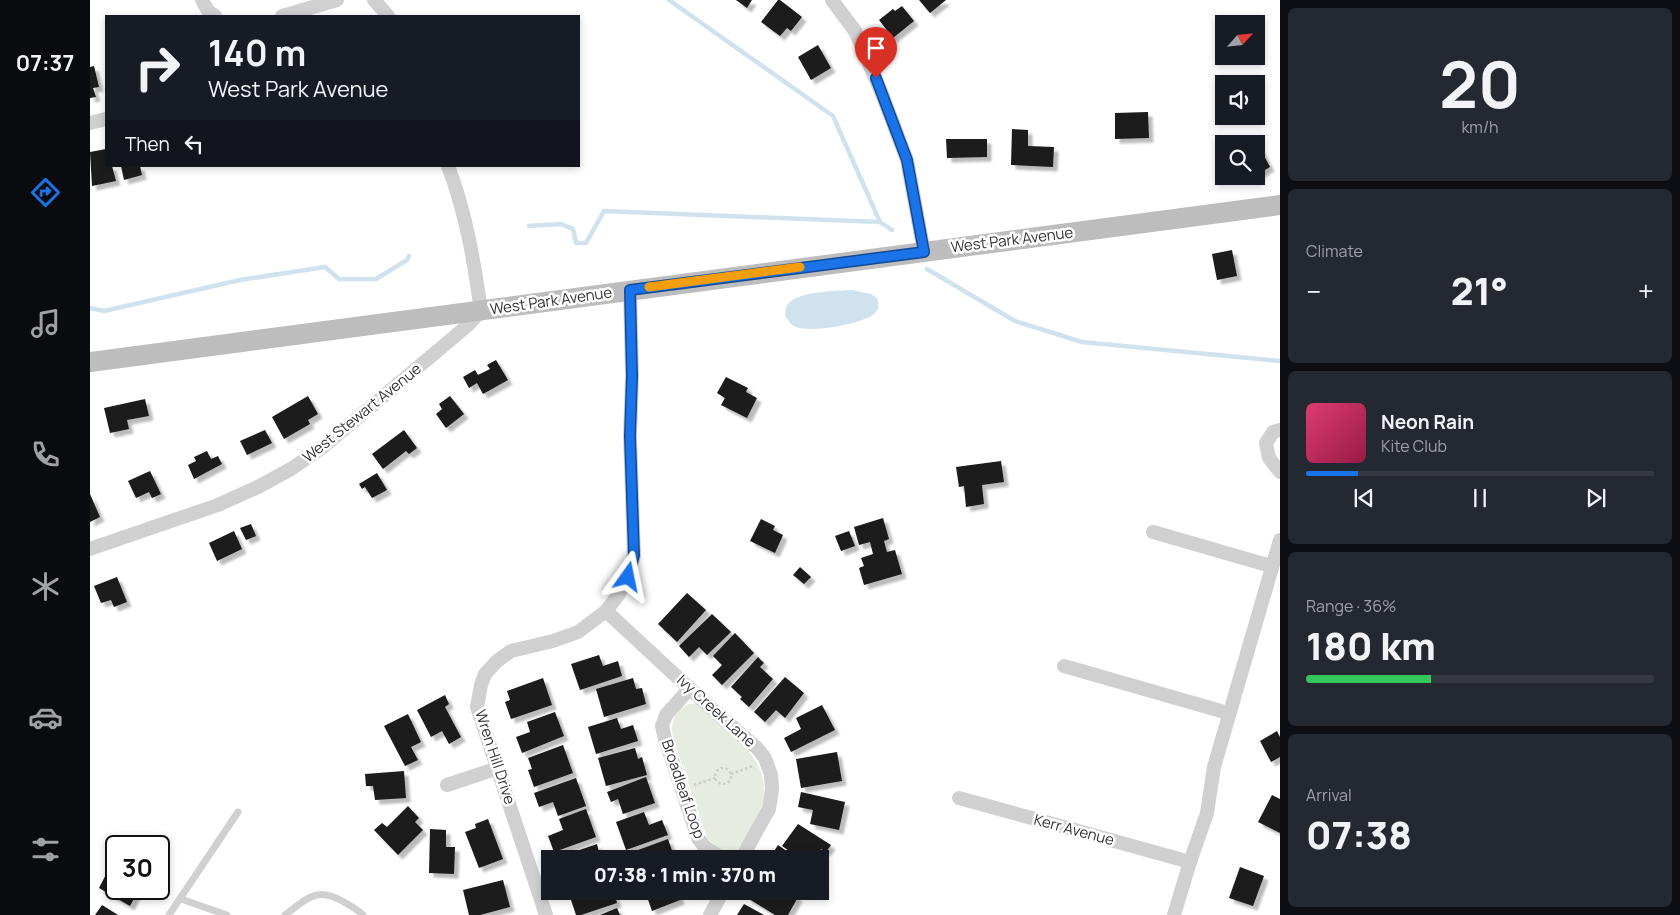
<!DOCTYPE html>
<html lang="en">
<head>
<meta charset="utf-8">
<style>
  :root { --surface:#171b24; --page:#242831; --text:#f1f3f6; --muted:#9ea1a6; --line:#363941; --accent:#1a73e8 }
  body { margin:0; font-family:Manrope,sans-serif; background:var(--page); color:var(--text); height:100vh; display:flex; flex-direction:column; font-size:19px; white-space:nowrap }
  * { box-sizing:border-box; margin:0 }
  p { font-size:16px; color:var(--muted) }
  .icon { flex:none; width:28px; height:28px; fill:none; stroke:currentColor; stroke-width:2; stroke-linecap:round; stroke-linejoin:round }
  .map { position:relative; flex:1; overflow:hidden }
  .side { display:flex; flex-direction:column; gap:8px; padding:8px; background:#0d0f14; width:400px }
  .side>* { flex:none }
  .banner { position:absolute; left:15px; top:15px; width:475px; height:152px; border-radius:0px; box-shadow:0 2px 8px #0003; background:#171b24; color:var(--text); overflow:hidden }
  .needle { width:32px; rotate:63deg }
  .tools { position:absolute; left:1125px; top:15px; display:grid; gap:10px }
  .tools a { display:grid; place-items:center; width:50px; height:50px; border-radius:0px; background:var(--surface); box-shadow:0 2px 8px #0003; font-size:25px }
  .speed { position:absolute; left:15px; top:835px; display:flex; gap:10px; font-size:25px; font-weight:700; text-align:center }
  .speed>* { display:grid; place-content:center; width:65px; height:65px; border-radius:50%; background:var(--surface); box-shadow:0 2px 8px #0003; line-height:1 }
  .speed .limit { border:2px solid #111; border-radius:8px; background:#fff; color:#111 }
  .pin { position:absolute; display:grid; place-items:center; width:42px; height:42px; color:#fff; margin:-51px -21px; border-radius:50% 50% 50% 0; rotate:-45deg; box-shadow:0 0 5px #0007 }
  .pin .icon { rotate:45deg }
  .me { position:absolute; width:55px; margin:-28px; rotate:12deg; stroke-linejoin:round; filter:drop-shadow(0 0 4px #0008) }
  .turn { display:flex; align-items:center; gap:18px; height:105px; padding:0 20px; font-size:22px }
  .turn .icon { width:65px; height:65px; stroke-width:2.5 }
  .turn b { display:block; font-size:35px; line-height:42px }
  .then { display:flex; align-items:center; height:48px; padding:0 20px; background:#0003; gap:10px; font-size:19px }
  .big { font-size:38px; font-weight:800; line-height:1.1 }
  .side .tile { flex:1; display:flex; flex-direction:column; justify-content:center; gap:8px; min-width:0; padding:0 18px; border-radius:8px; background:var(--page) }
  .side .dial { align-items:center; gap:0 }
  .dial b { font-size:65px; line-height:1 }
  .song { display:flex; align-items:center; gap:15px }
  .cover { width:60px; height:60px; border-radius:8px; background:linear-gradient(135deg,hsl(340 70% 55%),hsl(340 70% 35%)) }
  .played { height:5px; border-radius:2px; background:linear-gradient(90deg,var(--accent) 15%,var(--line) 15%) }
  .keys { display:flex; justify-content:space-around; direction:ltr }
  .heat { display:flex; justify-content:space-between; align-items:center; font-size:28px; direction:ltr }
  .charge { height:8px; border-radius:4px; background:linear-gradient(90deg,#34c759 36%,var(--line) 0) }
  .trip { position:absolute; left:451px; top:850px; width:288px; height:50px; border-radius:0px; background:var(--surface); box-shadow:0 2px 8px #0003; font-weight:800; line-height:50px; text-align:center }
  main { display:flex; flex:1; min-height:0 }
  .dock { display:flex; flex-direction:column; width:90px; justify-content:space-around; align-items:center; background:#090b0e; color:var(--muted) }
  .dock .icon { width:35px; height:35px }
  .dock .on { color:var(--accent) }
  .dock b { font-size:22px; color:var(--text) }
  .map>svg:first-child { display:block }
  .green { fill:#e6ecdf }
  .water { fill:#cfe2ee }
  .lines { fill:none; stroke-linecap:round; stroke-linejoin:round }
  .stream { stroke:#cfe2ee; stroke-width:4.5 }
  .building { fill:#1a1a1a; filter:url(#shadow) }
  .path { stroke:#cdcdcd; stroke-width:2.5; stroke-dasharray:2.5 2.5; stroke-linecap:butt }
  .lane { stroke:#d0d0d0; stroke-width:7 }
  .street { stroke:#d0d0d0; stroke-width:14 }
  .secondary { stroke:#bdbdbd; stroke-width:20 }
  .route-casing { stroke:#114b97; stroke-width:12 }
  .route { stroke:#1a73e8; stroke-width:9 }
  .slow { stroke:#f59e0b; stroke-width:9 }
  .labels { text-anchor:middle; stroke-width:5; stroke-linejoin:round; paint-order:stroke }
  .street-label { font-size:15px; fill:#333; stroke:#fff }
</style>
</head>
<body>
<main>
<nav class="dock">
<b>07:37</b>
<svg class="icon on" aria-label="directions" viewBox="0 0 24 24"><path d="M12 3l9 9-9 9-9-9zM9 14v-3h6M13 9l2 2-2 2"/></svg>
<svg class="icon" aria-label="music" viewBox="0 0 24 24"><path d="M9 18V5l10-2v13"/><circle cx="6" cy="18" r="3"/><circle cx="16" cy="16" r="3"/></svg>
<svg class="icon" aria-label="phone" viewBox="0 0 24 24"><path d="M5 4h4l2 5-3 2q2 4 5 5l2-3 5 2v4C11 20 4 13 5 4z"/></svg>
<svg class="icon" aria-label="climate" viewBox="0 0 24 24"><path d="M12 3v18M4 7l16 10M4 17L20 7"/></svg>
<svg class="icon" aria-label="car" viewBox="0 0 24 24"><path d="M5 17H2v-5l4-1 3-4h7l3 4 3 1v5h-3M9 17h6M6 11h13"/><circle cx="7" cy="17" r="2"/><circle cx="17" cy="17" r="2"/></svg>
<svg class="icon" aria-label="filters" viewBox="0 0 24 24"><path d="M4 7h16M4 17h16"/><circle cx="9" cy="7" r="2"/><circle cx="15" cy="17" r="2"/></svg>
</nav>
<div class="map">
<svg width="1190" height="915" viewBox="0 0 1190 915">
  <defs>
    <filter id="shadow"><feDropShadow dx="4.5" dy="4.5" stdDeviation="1" flood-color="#0004"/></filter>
  </defs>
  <rect width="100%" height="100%" fill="#fff"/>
  <path class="green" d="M 599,704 L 606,704 C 637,731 687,760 671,808 C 666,821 657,834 650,846 L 646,851 L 639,852 L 633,851 L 617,838 L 583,738 C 580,723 584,711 599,704 Z"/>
  <path class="water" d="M 762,290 L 781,294 L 787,298 C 788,303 790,308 786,312 C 777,324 715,335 702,325 C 700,323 697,318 695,316 C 696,312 695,308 698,304 C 708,291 746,291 762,290 Z"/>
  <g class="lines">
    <g class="stream">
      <polyline points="579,0 743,116 790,222 802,230"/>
      <polyline points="439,226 471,224 483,229 486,243 496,243 514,211 790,222"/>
      <polyline points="837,269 925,321 992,342 1190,361"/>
      <polyline points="0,308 14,311 150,280 235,267 249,279 286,279 317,260 319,256"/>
    </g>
  </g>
  <g class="building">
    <polygon points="646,0 662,0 657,8"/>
    <polygon points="688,0 690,0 712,17 701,31 697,28 690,36 671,22"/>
    <polygon points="829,0 856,0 840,13"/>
    <polygon points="812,6 824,21 803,38 789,20 803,9 805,11"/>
    <polygon points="728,45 741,68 721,80 708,57"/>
    <polygon points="4,66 9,87 3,88 6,97 0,98 0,67"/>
    <polygon points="1058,112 1059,138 1025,139 1025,113"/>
    <polygon points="922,129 938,130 938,146 964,147 963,167 921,165"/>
    <polygon points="856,139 897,139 897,157 857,158"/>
    <polygon points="1166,141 1180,167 1166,175"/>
    <polygon points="16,149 16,166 22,166 26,181 2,186 0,152"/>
    <polygon points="31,166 50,166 52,175 34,180"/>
    <polygon points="1142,250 1147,276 1127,280 1122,254"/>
    <polygon points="406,360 418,380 393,394 387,383 379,388 373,377 385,370 388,375 400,369 397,365"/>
    <polygon points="636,377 658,388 656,392 667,398 657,418 631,405 635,398 627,393"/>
    <polygon points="218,396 228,414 218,420 220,424 194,439 182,417"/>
    <polygon points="360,396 374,414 356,428 346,414 352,409 349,404"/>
    <polygon points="55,399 59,416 37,420 39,429 20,433 14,408"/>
    <polygon points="175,430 182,443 157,455 150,441"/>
    <polygon points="314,430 327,448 319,454 316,451 293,469 282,454"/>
    <polygon points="117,451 121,459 128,456 132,464 104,479 98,465 106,461 104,457"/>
    <polygon points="911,461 914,482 892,485 894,504 876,507 874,486 869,487 866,467"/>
    <polygon points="60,471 71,494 62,498 59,492 46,498 38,481"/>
    <polygon points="287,473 297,490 282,498 275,487 272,489 269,484"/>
    <polygon points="0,494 10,517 0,522"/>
    <polygon points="793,518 799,539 794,541 797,552 805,550 812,574 774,585 769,568 774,566 771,558 783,554 780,542 769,545 764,527"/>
    <polygon points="671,519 685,526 683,530 693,535 685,553 660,541"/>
    <polygon points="161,524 166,536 156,540 150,528"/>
    <polygon points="144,531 152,549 127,561 119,543"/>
    <polygon points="759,531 765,546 751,551 745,536"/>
    <polygon points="710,567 721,577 714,584 703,575"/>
    <polygon points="27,577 37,602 24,607 21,600 11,603 4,586"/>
    <polygon points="597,593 616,610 587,642 568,624"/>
    <polygon points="622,614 641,632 617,655 609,647 599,657 589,646"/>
    <polygon points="645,633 664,653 632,685 622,675 632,665 623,656"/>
    <polygon points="509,655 513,666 528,661 532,676 490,690 481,664"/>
    <polygon points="668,657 674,663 670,667 683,679 659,707 650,699 652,697 641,687"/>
    <polygon points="695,677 714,693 695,718 686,710 675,722 664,712"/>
    <polygon points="453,678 462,705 421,719 415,702 420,700 417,691"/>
    <polygon points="543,678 546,689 552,688 556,704 514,717 506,689"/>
    <polygon points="355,695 359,704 355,707 371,737 359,744 352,731 341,737 327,710"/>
    <polygon points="732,705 745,730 701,752 694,738 711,729 706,718"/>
    <polygon points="465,712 474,736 432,753 426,737 440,732 437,722"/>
    <polygon points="318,714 331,742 321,747 328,760 315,766 294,726"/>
    <polygon points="527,718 531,729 543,725 548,741 506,754 498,727"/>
    <polygon points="1187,731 1190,737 1190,757 1181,762 1170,741"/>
    <polygon points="473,745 483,773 444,787 438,770 442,769 438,758"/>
    <polygon points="545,748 548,759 552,757 557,775 516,786 508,758"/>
    <polygon points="747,752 752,781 711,788 706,759"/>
    <polygon points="314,771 316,798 285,800 283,786 276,786 275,774"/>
    <polygon points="556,777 565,803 533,814 528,799 521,802 517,792"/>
    <polygon points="486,778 496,806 468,816 463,802 449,807 444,793"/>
    <polygon points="711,792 755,802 749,830 720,824 723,810 708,807"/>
    <polygon points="1182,795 1190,799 1190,833 1168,822"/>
    <polygon points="318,806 329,818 325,822 333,830 308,855 284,830 292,823 297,827"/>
    <polygon points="496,809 506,837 464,852 458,836 473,830 469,819"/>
    <polygon points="554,812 559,825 572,820 578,835 536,850 526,822"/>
    <polygon points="398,819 413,859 389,868 375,832 386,828 385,824"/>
    <polygon points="708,824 741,845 736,852 731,849 725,859 711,859 692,846"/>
    <polygon points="340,829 356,830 356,847 365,847 364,874 339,873"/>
    <polygon points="50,839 58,846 44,846"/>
    <polygon points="578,839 585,859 542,859 540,853"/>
    <polygon points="507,844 509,852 503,854 504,859 470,859 469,857"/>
    <polygon points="688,845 708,859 679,859"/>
    <polygon points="22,863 26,865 26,889 49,889 40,906 9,888"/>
    <polygon points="1150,867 1174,876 1163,906 1139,898"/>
    <polygon points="413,880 420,907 390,915 379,915 373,890"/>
    <polygon points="478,891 523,891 527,903 491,915 486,915"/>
    <polygon points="555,891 587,891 590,900 562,911"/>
    <polygon points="659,891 699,891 708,897 698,915 685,915 656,897"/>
    <polygon points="654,904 674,915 647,915"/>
    <polygon points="12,905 28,915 5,915"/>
    <polygon points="527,908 530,915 510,915"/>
  </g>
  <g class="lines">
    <g class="path">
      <circle cx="633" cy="776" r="8"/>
      <polyline points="641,774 663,766"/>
      <polyline points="604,785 625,778"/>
    </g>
    <g class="lane">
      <polyline points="91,899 137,915"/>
      <polyline points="79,915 148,812"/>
      <path d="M 195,915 C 218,898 226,886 254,902 C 261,906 267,909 273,915"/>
    </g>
    <g class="street">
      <polyline points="112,0 118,11 125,16"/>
      <polyline points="284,0 298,16"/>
      <polyline points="742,0 765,31 792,94 817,160 834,252"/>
      <polyline points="192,16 247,0"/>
      <polyline points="0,123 16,119"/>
      <polyline points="1190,430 1183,432 1176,443 1179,458 1190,472"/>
      <polyline points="1063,532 1181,566"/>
      <path d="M 0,549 L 128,505 L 168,487 L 201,469 L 233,447 L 377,326 L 391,311 C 384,261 376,213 358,166"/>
      <polyline points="516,611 613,701 667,748 675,758 681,775 682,789 679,809 651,859"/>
      <polyline points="974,666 1138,713"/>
      <polyline points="600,688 576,715 572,726 575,739 608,838 614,846 633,859"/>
      <polyline points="357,785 408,768"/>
      <polyline points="869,798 1100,862"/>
      <polyline points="456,915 387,707 391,685 395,674 407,661 421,651 463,641 488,632 516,611 529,594 538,577 544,555 540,436 542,376 540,290"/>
      <polyline points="620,915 633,891"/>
      <polyline points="1084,915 1100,862 1117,813 1124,767 1190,540"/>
    </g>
    <polyline class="secondary" points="0,362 1190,205"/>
  </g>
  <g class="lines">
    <g class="route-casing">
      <polyline id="route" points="538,577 544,555 540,436 542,376 540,290 834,252 817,160 786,78"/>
    </g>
    <use href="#route" class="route"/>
    <polyline class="slow" points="559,287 710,267"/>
  </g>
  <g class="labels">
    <g class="street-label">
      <text transform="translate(922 240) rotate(-7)" y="5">West Park Avenue</text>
      <text transform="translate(461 301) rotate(-8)" y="5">West Park Avenue</text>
      <text transform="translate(272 413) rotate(-39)" y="5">West Stewart Avenue</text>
      <text transform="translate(626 711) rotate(42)" y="5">Ivy Creek Lane</text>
      <text transform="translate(405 757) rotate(72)" y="5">Wren Hill Drive</text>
      <text transform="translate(593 789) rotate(71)" y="5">Broadleaf Loop</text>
      <text transform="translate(984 830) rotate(15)" y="5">Kerr Avenue</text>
    </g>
  </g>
</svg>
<div class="tools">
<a><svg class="needle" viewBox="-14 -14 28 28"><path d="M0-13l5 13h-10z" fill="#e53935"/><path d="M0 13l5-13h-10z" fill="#9ea1a6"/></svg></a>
<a><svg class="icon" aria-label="sound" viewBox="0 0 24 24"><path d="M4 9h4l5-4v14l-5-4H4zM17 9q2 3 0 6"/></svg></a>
<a><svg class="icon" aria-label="search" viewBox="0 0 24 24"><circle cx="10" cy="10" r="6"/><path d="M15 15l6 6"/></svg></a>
</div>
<div class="speed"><div class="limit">30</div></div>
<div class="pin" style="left:786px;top:78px;background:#d93025"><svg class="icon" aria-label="arrive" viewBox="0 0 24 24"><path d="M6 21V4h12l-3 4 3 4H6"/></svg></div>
<svg class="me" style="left:538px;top:577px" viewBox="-20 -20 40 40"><path d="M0-17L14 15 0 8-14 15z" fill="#1a73e8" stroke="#fff" stroke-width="4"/></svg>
<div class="trip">07:38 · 1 min · 370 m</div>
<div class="banner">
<div class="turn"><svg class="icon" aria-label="right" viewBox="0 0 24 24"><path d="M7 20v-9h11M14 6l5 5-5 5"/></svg><div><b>140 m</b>West Park Avenue</div></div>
<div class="then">Then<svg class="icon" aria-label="left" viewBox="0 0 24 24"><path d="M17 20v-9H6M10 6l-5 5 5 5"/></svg></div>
</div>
</div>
<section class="side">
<div class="tile dial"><b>20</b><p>km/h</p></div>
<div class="tile"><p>Climate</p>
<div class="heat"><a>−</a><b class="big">21°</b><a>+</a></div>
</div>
<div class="tile">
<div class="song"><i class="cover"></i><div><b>Neon Rain</b><p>Kite Club</p></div></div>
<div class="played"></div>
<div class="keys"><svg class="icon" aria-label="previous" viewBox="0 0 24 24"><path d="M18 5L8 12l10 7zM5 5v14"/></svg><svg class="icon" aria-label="pause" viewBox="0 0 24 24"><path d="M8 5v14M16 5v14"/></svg><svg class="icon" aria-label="next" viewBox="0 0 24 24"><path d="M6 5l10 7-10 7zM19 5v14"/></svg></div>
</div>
<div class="tile"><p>Range · 36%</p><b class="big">180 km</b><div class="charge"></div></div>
<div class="tile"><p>Arrival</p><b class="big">07:38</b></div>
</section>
</main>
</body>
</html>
